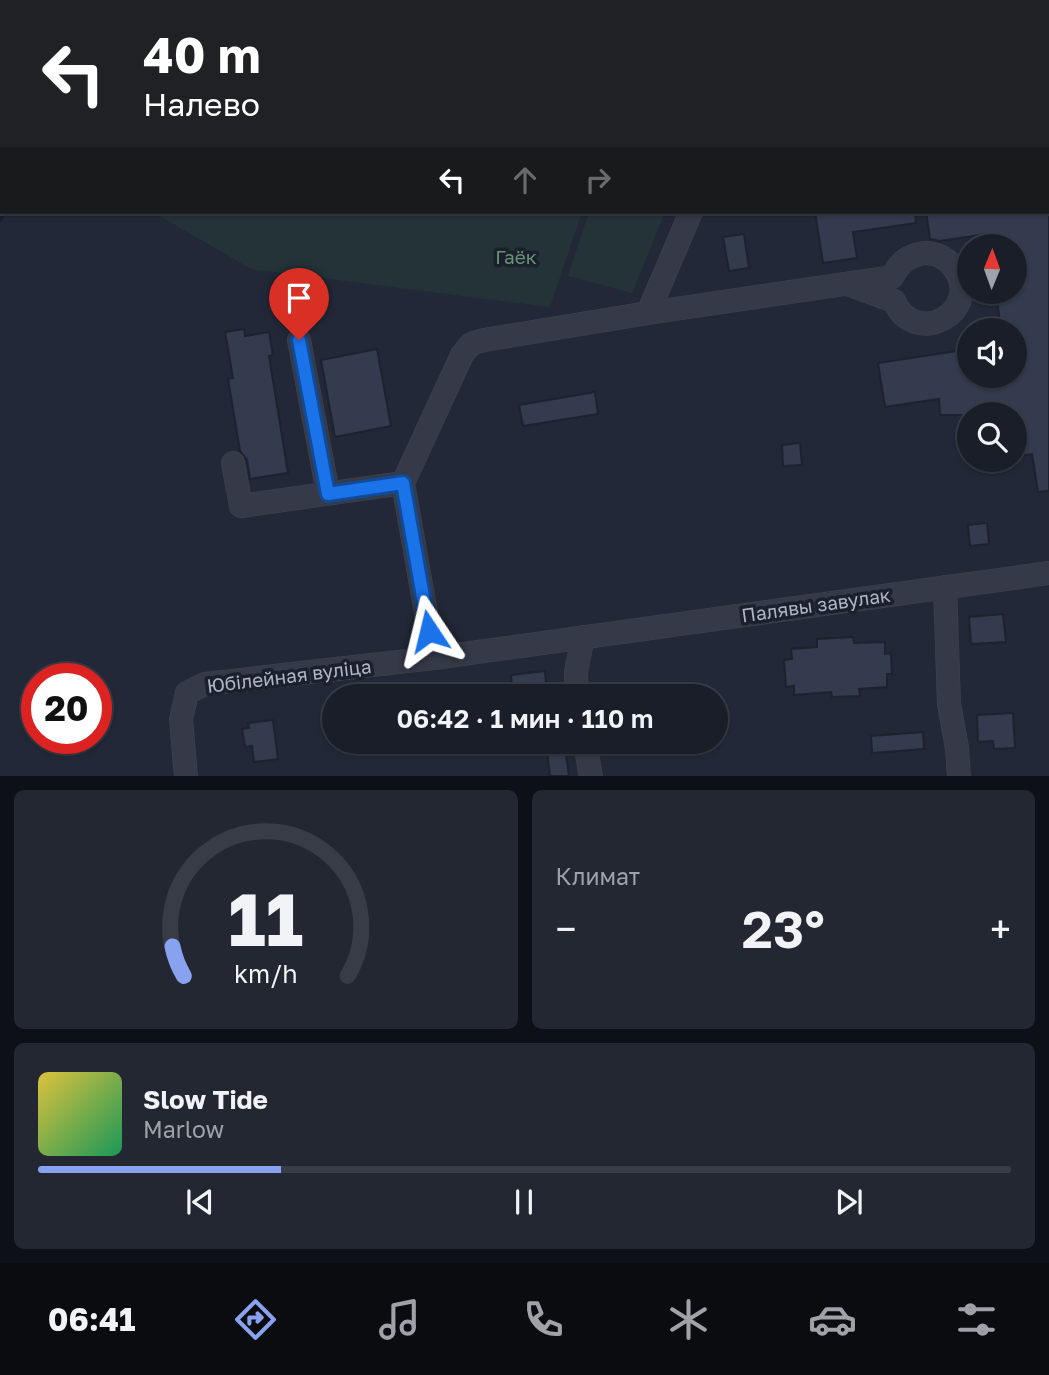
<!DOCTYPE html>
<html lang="ru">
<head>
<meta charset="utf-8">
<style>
  :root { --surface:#1a1e29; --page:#232731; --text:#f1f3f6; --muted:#9fa2a8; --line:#383c46; --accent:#89a2f0 }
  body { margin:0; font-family:"Golos Text",sans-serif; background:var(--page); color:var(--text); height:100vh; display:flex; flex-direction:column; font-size:26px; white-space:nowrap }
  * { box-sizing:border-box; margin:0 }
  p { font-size:23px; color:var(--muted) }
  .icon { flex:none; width:38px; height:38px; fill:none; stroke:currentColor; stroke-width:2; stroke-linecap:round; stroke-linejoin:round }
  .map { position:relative; height:776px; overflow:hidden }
  .drawer { display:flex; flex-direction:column; gap:14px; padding:14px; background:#0e1017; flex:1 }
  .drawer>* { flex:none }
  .guide { position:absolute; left:0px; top:0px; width:1050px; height:214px; box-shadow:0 2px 5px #0004,0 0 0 2px var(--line); background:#202124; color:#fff; overflow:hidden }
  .needle { width:46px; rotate:1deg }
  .controls { position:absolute; left:957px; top:234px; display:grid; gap:14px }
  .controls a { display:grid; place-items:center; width:70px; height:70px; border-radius:50%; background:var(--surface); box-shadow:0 2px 5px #0004,0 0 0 2px var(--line); font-size:35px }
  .speed { position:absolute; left:21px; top:663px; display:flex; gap:14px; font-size:35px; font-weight:700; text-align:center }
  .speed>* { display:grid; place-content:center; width:91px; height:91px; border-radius:50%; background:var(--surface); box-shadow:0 2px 5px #0004,0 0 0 2px var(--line); line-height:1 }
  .speed .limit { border:10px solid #d22; background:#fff; color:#111 }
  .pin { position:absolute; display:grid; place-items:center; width:60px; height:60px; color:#fff; margin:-72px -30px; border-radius:50% 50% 50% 0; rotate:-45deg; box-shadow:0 0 7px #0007 }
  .pin .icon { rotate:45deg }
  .me { position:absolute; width:77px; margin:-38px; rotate:350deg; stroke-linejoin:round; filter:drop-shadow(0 0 5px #0008) }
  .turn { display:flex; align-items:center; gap:24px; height:147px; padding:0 28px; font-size:32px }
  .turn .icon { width:91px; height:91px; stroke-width:2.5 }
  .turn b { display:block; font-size:49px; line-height:60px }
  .lanes { display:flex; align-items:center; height:66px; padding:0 28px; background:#0003; justify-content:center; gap:35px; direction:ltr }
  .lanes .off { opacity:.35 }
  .big { font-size:52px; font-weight:600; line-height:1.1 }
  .drawer .tile { flex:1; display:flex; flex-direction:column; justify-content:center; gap:10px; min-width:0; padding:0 24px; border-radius:10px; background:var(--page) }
  .drawer .dial { align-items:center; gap:0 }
  .dial svg { height:182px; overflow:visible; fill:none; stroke:var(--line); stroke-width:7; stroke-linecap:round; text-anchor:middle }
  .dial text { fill:var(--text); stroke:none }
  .song { display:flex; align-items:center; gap:21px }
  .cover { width:84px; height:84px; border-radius:10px; background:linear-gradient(135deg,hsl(50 70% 55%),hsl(150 70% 35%)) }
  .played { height:7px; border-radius:4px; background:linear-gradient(90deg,var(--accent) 25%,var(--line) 25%) }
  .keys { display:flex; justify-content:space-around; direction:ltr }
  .heat { display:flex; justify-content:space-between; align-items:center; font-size:38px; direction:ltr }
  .drawer .tiles { flex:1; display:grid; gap:14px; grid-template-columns:1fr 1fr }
  .tile:last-child { grid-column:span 2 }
  .trip { position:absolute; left:322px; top:684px; width:406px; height:70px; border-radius:35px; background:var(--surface); box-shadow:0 2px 5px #0004,0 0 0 2px var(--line); font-weight:600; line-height:70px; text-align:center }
  .menu { display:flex; height:112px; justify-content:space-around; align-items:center; background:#0a0c10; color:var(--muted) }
  .menu .icon { width:49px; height:49px }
  .menu .current { color:var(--accent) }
  .menu b { font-size:32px; color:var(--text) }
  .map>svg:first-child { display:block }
  .green { fill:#243338 }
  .water { fill:#171e34 }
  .building { fill:#343b4e; stroke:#1d222e; stroke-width:2 }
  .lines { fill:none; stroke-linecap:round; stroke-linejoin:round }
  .minor-casing { stroke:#3f4451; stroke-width:24 }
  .minor { stroke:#363a48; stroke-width:23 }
  .route-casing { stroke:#114b97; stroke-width:18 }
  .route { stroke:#1a73e8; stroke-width:12 }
  .labels { text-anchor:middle; stroke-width:7; stroke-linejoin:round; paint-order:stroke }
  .park-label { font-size:19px; fill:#699379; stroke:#1b202c }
  .street-label { font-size:19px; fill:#b0b5c4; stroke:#1b202c }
</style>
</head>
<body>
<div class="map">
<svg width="1049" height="777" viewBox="0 0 1049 777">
  <rect width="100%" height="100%" fill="#222837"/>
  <g class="green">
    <polygon points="185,0 665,0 664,2 184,2"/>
    <polygon points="153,212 582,212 550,307 251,269"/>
    <polygon points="589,212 665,212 632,293 568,276"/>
  </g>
  <polygon class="water" points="0,0 170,0 169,2 2,2 2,212 9,212 0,222"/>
  <g class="building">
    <polygon points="815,212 915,212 916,223 853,232 857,258 823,263"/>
    <polygon points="926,212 1049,212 1049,491 1038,492 1032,454 1015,457 1015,415 940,415 939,399 885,407 878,363 970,349 970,376 1015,376 1015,331 1001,331 996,292 1015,292 1015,247 989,247 987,234 940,241 930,239"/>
    <polygon points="744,234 749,268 729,271 723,237"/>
    <polygon points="244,329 245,336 269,332 273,355 269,356 288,473 250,479 247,460 240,451 228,379 233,378 225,332"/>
    <polygon points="377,349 391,426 335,437 321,360"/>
    <polygon points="595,392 598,414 523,426 519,405"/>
    <polygon points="800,443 802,465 783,466 782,445"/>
    <polygon points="987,523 989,544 970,546 968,525"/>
    <polygon points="1003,614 1006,642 971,644 969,617"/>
    <polygon points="853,637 854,643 885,642 885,654 891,653 892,674 887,674 887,687 859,689 860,696 832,697 831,692 794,695 794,686 786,687 784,660 792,659 791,649 817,647 817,639"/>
    <polygon points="545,671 547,696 513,696 511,675"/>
    <polygon points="1013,713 1015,748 994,749 993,741 978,742 977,715"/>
    <polygon points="273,720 278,759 254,762 252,746 245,747 242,729 249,728 248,723"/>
    <polygon points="923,732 924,749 872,753 871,736"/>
    <polygon points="546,742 564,742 569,776 550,776"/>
  </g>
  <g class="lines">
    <g class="minor-casing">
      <g id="minor">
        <polyline points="800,2 800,0"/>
        <polyline points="1048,115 1049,115"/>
        <path d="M 648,313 L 892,277 C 899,263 910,254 926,253 C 937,253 948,259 954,268 C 984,310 916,350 894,301 L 847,284"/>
        <polyline points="299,340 328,493"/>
        <polyline points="233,463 241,506 403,483"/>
        <polyline points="945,587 949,704 957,748 959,777"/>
        <polyline points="434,658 403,483 462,355 471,344 484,340 648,313 691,212"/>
        <polyline points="577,696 576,672 583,637"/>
        <polyline points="585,742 591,777"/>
        <polyline points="186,777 181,719 187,693 205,684 434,658 1049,573"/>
      </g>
    </g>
    <use href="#minor" class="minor"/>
  </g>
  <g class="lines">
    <g class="route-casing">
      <polyline id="route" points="299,340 328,494 403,483 429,631"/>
    </g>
    <use href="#route" class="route"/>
  </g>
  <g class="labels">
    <g class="park-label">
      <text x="516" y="264">Гаёк</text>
    </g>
    <g class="street-label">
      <text transform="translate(816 605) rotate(-8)" y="7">Палявы завулак</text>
      <text transform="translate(289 676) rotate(-7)" y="7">Юбілейная вуліца</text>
    </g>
  </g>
</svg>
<div class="controls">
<a><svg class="needle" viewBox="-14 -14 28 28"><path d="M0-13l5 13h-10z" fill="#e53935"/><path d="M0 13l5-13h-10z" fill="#9fa2a8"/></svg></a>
<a><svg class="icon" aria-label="sound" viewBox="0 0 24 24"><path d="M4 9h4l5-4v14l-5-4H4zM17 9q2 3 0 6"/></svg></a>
<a><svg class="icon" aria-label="search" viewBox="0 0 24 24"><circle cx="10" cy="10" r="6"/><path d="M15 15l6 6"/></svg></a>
</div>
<div class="speed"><div class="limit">20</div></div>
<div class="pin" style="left:299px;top:340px;background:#d93025"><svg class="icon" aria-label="arrive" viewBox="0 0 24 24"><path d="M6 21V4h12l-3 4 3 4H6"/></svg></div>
<svg class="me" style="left:429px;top:631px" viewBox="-20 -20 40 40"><path d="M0-17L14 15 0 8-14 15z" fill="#1a73e8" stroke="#fff" stroke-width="4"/></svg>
<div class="trip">06:42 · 1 мин · 110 m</div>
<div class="guide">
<div class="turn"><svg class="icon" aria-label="left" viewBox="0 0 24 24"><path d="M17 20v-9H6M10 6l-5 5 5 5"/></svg><div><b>40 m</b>Налево</div></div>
<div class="lanes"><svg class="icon" aria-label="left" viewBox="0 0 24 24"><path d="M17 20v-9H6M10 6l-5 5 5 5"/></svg><svg class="icon off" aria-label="ahead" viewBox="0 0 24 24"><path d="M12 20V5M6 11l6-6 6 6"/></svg><svg class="icon off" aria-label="right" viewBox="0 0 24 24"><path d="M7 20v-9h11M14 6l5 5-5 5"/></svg></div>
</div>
</div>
<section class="drawer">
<div class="tiles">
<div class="tile dial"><svg viewBox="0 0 100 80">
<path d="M14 69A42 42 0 1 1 86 69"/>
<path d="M14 69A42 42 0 0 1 9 56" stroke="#89a2f0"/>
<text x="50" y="56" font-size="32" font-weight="700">11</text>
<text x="50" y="72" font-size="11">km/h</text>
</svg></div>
<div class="tile"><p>Климат</p>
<div class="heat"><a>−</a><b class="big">23°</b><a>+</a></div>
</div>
<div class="tile">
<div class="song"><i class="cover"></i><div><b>Slow Tide</b><p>Marlow</p></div></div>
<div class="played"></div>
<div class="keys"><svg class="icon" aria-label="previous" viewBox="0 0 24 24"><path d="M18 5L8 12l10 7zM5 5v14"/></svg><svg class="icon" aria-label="pause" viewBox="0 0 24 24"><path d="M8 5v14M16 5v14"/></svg><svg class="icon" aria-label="next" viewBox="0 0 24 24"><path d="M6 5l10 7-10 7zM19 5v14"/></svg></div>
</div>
</div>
</section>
<nav class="menu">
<b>06:41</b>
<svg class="icon current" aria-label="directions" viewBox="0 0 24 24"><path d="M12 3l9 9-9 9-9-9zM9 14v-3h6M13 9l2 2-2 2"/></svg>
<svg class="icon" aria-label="music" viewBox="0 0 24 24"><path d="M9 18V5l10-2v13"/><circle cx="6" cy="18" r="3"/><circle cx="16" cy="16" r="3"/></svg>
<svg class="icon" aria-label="phone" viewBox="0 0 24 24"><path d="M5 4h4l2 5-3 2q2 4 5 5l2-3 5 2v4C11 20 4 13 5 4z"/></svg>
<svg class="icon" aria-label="climate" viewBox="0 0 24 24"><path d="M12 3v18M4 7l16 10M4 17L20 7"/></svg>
<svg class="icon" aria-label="car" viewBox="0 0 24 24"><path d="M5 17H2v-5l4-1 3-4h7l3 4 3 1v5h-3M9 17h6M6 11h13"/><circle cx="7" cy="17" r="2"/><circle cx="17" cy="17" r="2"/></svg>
<svg class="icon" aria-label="filters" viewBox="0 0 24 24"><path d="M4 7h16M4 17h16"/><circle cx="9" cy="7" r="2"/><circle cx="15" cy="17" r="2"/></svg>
</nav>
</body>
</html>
